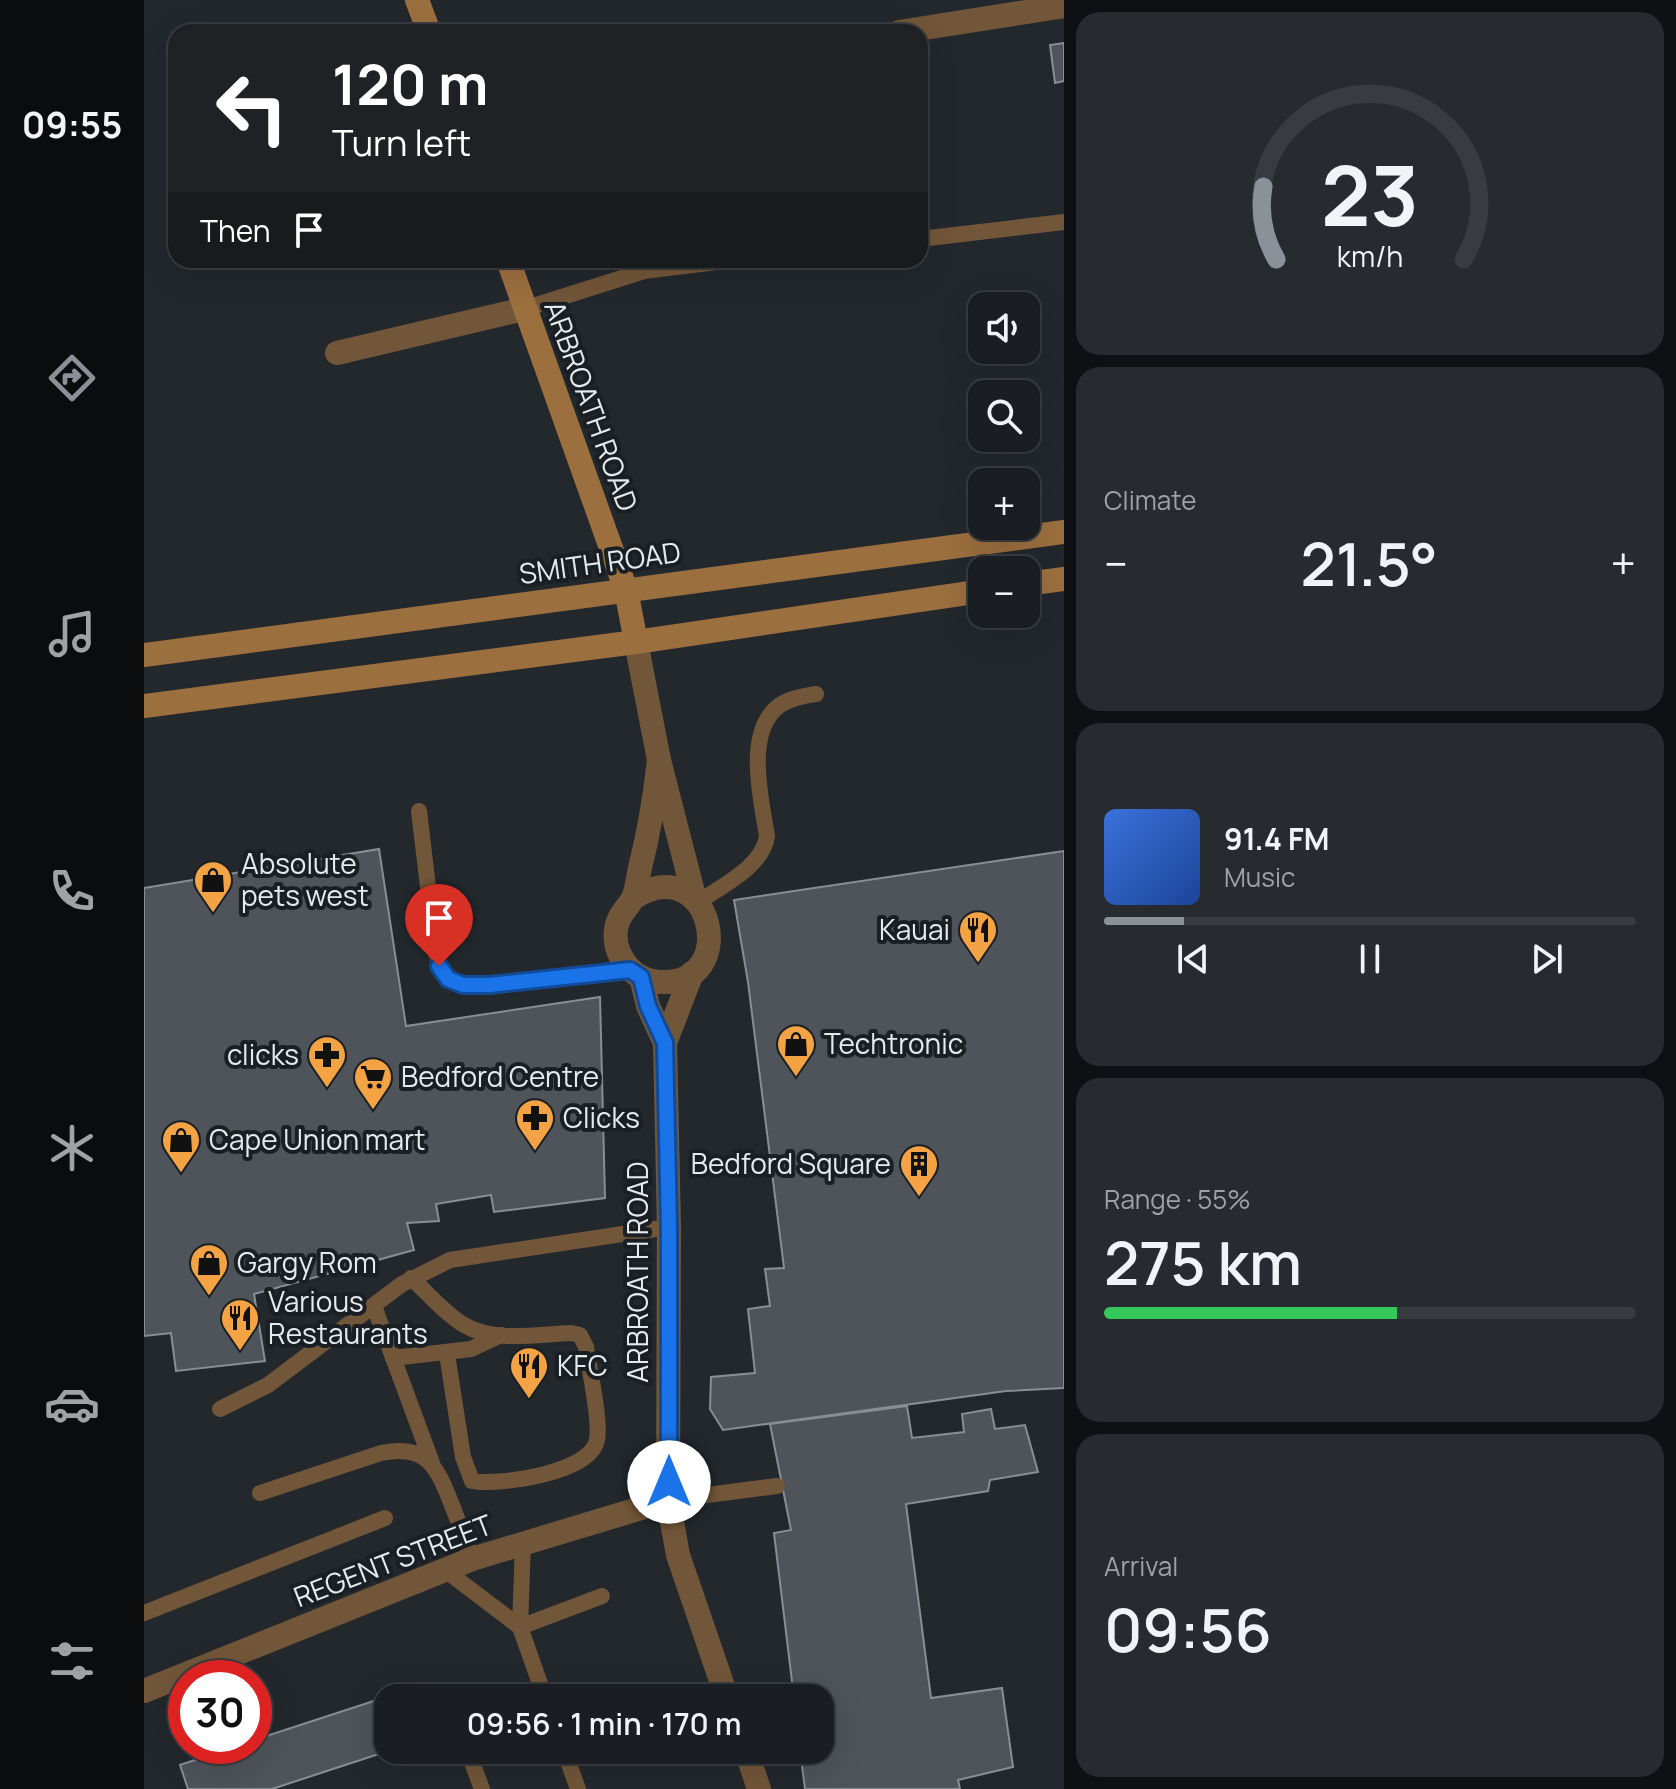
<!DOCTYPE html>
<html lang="en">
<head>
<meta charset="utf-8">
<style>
  :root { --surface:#1a1e22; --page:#272b2f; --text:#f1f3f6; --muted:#9fa2a5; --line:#383c40; --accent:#8c9099 }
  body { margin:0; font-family:Manrope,sans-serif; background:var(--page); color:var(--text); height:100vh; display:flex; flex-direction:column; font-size:30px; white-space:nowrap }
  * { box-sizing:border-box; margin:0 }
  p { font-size:26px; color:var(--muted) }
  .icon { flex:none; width:44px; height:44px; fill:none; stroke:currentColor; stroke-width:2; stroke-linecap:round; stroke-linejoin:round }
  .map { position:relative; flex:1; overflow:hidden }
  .sheet { display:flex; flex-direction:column; gap:12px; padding:12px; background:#0e1013; width:612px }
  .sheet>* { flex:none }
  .banner { position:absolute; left:24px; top:24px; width:760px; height:244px; border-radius:24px; box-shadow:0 8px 32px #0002,0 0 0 2px var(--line); background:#202124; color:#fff; overflow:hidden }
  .controls { position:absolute; left:824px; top:292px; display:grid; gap:16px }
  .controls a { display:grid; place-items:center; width:72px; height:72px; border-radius:16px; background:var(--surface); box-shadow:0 8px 32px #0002,0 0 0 2px var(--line); font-size:40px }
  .speed { position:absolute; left:24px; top:1660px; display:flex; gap:16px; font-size:40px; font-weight:700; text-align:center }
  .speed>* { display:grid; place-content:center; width:104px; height:104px; border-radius:50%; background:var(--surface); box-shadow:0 8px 32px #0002,0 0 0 2px var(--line); line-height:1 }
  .speed .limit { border:12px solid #d22; background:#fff; color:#111 }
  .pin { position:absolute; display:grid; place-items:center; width:68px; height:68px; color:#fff; margin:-82px -34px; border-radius:50% 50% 50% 0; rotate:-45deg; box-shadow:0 0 8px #0007 }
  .pin .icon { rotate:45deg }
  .me { position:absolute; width:88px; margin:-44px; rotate:0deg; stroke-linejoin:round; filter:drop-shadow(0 0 6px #0008) }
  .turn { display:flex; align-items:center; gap:28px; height:168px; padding:0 32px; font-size:36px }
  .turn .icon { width:104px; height:104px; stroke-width:2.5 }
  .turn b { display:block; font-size:56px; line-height:68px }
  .then { display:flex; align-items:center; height:76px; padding:0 32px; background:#0003; gap:16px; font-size:30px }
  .big { font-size:60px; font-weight:600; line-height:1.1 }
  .sheet .tile { flex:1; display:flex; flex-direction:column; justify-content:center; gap:12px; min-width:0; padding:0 28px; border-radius:24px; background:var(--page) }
  .sheet .dial { align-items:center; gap:0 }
  .dial svg { height:208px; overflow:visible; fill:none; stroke:var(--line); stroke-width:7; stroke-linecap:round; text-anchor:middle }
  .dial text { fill:var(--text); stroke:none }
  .song { display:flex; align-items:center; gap:24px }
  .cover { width:96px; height:96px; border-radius:12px; background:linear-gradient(135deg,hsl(220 70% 55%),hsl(220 70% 35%)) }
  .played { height:8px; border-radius:4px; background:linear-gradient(90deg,var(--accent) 15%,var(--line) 15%) }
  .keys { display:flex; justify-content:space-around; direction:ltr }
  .heat { display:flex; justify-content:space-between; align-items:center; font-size:44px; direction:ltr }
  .charge { height:12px; border-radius:6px; background:linear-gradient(90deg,#34c759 55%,var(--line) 0) }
  .trip { position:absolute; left:230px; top:1684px; width:460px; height:80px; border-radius:24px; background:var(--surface); box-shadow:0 8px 32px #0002,0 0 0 2px var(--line); font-weight:600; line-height:80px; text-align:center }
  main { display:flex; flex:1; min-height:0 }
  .tabs { display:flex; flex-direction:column; width:144px; justify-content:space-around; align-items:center; background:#0a0c0e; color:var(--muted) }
  .tabs .icon { width:56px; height:56px }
  .tabs .on { color:var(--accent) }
  .tabs b { font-size:36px; color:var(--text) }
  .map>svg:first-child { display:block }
  .building { fill:#4e5459; stroke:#888e94; stroke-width:2 }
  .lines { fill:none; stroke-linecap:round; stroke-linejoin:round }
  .lane { stroke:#725639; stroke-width:16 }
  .street { stroke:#725639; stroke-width:24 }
  .secondary { stroke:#9c6f3f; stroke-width:24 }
  .route-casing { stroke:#114b97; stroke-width:20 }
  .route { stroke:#1a73e8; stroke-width:14 }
  .labels { text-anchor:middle; stroke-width:8; stroke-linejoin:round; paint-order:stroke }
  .street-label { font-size:28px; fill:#e6eaed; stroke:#191f23 }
  .poi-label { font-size:28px; fill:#e6eaed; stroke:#191f23; text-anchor:start }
</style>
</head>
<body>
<main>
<nav class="tabs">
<b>09:55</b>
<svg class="icon on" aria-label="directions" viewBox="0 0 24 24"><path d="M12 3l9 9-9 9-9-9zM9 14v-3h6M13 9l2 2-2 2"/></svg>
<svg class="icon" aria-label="music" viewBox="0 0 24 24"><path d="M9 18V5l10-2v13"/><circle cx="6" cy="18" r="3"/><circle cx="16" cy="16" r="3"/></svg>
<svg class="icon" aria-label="phone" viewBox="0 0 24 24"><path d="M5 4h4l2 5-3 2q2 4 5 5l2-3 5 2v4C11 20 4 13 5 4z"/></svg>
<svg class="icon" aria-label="climate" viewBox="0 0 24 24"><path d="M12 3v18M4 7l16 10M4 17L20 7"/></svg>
<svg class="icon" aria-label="car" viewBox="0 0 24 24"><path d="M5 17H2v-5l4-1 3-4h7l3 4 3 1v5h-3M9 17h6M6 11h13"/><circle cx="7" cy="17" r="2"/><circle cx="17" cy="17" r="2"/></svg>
<svg class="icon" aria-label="filters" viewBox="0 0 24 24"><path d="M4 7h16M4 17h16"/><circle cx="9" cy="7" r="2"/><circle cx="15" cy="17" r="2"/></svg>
</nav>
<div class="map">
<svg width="920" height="1789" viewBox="0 0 920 1789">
  <rect width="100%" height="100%" fill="#23282d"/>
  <g class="building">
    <polygon points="920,43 920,81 911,83 906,45"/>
    <polygon points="235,849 262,1026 456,997 461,1198 350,1212 347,1195 292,1204 295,1221 263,1223 270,1250 110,1294 121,1361 32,1371 27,1333 0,1336 0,888"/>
    <polygon points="920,851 920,1388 862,1391 579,1430 566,1409 567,1377 611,1373 604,1309 626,1306 621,1269 640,1268 604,982 590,900"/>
    <polygon points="763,1406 768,1438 820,1432 818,1414 847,1409 851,1429 881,1425 894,1472 846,1480 844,1491 762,1504 787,1698 858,1688 869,1767 814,1780 816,1789 661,1789 656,1750 676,1750 676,1698 650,1698 630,1533 647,1530 626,1424"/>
    <polygon points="248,1695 249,1698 244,1698 244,1750 247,1750 128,1789 44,1789 36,1765 93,1746 110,1746 110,1740"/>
  </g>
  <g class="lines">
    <g class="lane">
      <polyline points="776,239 920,222"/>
      <polyline points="380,309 500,271 589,260"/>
      <path d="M 275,811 L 291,946 C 293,957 295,972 305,980 C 326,994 454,973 486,970"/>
      <path d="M 553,903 C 577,886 619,867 623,836 C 617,798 600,731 636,705 C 647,698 660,696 672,694"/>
      <path d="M 267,1278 C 284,1293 301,1314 320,1325 C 351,1343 393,1334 427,1333 L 436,1335 L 442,1347 C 445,1368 457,1421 453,1440 C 447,1473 355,1486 328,1481 L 319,1457 L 303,1354"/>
      <polyline points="230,1306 288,1463"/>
      <polyline points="249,1358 327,1349 357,1335"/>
      <polyline points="76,1409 124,1385 258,1284 306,1260 525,1227"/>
      <path d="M 116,1493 L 237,1453 C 284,1443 293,1468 308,1505 C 315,1523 321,1541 328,1559"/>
      <polyline points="524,1500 633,1486"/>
      <polyline points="379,1544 376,1627 401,1698"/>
      <polyline points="301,1570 376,1627"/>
      <polyline points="0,1613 241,1518"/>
      <polyline points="376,1627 458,1596"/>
      <polyline points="332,1750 329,1765 338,1789"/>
      <polyline points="420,1750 434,1789"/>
    </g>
    <g class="street">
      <polyline points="755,32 920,6"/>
      <polyline points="193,353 380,309"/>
      <polyline points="492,642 515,760 551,900"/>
      <path d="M 489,898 C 568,848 598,986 517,982 C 506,982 493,977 485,968 C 475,957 470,944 472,929 C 474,915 483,909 489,898 C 493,889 494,877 496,868 C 505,832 511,796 515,760"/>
      <polyline points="548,973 521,1043 525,1227 524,1500 534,1555 583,1698"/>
      <polyline points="497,977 504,1006 521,1043"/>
      <polyline points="0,1691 328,1559 524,1500"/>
      <polyline points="602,1750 615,1789"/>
    </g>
    <g class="secondary">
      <polyline points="273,0 285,32"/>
      <polyline points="364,260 482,590 492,642"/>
      <polyline points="882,584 920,579"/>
      <polyline points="0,655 920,532"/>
      <polyline points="0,706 492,642 838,591"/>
    </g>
  </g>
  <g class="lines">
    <g class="route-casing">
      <polyline id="route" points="295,966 304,979 319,985 345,985 486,970 497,977 504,1006 521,1043 525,1227 525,1482"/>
    </g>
    <use href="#route" class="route"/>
  </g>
  <defs>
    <g id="shop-pin" transform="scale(2)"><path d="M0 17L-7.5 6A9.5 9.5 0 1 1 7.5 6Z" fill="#f4a344" stroke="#191f23"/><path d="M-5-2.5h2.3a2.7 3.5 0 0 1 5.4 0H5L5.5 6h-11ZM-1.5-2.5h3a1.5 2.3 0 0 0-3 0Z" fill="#111"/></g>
    <g id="restaurant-pin" transform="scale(2)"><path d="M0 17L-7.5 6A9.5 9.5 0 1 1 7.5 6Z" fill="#f4a344" stroke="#191f23"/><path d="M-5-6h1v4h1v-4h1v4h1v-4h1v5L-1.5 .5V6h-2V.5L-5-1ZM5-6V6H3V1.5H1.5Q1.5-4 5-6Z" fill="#111"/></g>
    <g id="pharmacy-pin" transform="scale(2)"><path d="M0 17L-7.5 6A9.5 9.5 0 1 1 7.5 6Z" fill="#f4a344" stroke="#191f23"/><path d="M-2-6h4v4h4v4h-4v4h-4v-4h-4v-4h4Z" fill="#111"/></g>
    <g id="supermarket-pin" transform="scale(2)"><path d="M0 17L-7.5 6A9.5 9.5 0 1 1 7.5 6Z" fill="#f4a344" stroke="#191f23"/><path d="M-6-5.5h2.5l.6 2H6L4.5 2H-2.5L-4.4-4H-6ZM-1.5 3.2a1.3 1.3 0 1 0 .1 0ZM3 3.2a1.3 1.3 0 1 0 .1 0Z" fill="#111"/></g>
    <g id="building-pin" transform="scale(2)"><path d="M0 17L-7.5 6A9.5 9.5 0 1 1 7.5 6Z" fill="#f4a344" stroke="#191f23"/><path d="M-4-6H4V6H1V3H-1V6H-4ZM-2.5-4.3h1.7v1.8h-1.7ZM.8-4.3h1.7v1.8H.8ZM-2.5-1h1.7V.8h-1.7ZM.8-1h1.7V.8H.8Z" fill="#111"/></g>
  </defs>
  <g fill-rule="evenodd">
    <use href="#shop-pin" x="69" y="880"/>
    <use href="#restaurant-pin" x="834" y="930"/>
    <use href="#shop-pin" x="652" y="1044"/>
    <use href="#pharmacy-pin" x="183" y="1055"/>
    <use href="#supermarket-pin" x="229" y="1077"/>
    <use href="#pharmacy-pin" x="391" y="1118"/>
    <use href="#shop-pin" x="37" y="1140"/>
    <use href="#building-pin" x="775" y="1164"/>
    <use href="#shop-pin" x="65" y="1263"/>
    <use href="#restaurant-pin" x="96" y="1318"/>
    <use href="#restaurant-pin" x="385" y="1366"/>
  </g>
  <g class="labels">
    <g class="street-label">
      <text transform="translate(447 406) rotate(70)" y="10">ARBROATH ROAD</text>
      <text transform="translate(456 563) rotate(-8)" y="10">SMITH ROAD</text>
      <text transform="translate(494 1272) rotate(-90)" y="10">ARBROATH ROAD</text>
      <text transform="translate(249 1561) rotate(-21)" y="10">REGENT STREET</text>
    </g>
    <g class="poi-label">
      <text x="97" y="874">Absolute<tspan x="97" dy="32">pets west</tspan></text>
      <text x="806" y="940" text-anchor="end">Kauai</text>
      <text x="680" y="1054">Techtronic</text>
      <text x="155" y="1065" text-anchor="end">clicks</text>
      <text x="257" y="1087">Bedford Centre</text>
      <text x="419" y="1128">Clicks</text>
      <text x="65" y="1150">Cape Union mart</text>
      <text x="747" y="1174" text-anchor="end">Bedford Square</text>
      <text x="93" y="1273">Gargy Rom</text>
      <text x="124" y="1312">Various<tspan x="124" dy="32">Restaurants</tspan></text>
      <text x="413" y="1376">KFC</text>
    </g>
  </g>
</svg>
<div class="controls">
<a><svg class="icon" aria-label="sound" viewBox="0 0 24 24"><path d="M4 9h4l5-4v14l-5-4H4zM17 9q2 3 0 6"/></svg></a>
<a><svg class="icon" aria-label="search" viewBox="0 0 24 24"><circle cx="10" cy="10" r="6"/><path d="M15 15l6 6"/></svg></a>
<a>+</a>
<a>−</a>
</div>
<div class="speed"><div class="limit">30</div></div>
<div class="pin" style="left:295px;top:966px;background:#d93025"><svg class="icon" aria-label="arrive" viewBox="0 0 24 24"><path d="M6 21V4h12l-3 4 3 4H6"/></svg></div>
<svg class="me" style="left:525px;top:1482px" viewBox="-20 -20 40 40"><circle r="19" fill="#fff"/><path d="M0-13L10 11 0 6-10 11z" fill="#1a73e8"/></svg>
<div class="trip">09:56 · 1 min · 170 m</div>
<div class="banner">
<div class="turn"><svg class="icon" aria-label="left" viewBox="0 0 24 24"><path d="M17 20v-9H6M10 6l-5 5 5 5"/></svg><div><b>120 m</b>Turn left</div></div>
<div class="then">Then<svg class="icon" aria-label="arrive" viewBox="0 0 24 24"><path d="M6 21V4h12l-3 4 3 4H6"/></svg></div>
</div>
</div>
<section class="sheet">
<div class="tile dial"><svg viewBox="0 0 100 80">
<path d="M14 69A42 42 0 1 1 86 69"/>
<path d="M14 69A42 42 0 0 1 9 41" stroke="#8c9099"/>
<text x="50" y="56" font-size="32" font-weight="700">23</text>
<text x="50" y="72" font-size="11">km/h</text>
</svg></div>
<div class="tile"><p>Climate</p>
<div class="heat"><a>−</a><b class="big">21.5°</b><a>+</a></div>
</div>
<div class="tile">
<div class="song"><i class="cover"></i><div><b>91.4 FM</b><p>Music</p></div></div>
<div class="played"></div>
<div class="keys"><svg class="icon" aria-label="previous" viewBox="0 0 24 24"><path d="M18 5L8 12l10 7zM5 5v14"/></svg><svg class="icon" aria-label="pause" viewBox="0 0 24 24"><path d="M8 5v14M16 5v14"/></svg><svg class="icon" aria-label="next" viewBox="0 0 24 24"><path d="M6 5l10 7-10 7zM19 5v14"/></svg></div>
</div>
<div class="tile"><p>Range · 55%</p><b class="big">275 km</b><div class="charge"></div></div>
<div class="tile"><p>Arrival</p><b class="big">09:56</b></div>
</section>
</main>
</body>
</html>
